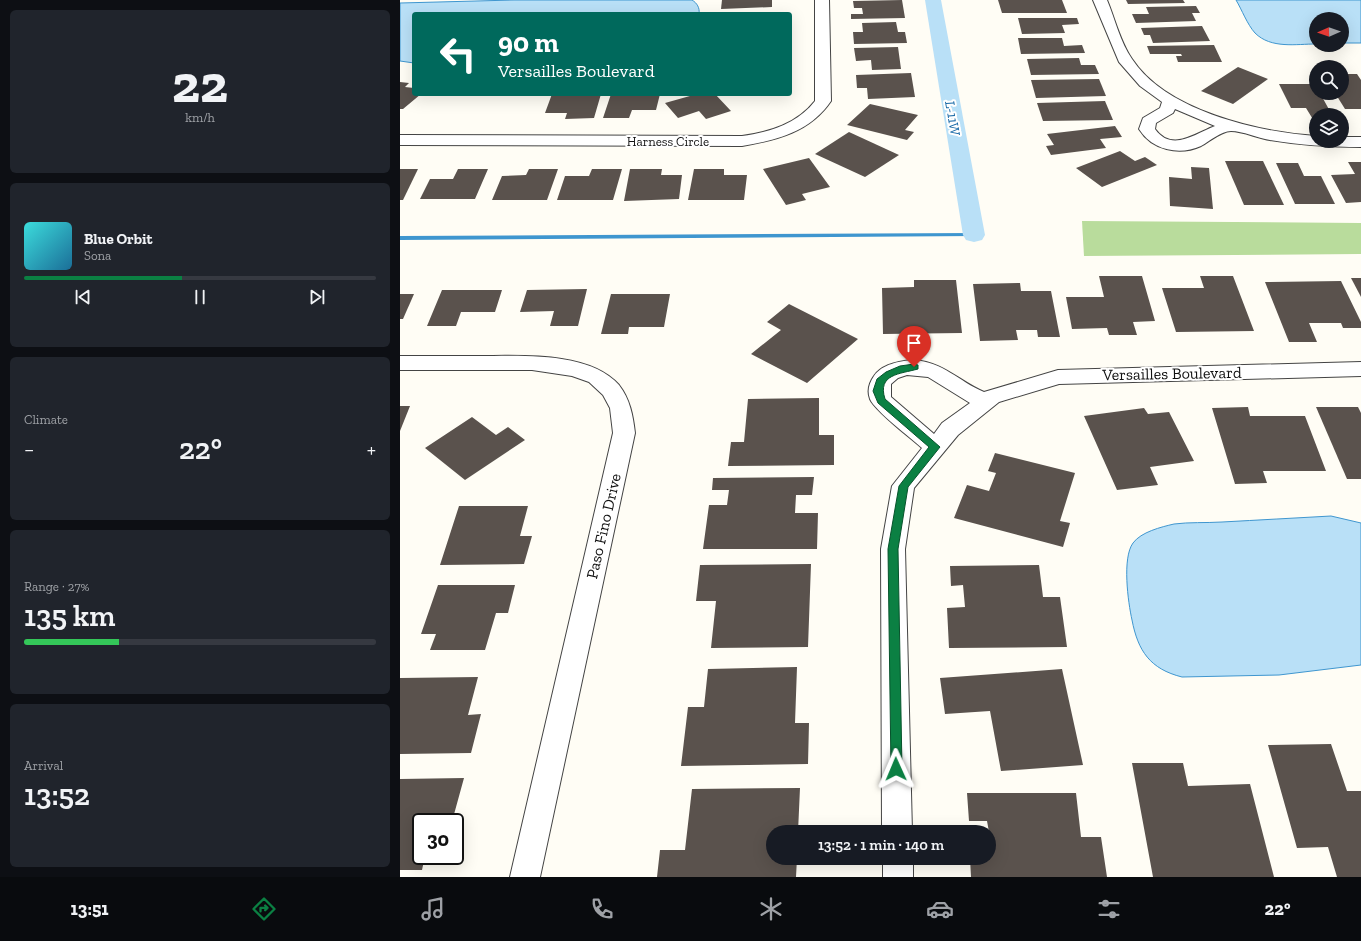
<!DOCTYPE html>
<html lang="en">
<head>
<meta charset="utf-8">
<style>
  :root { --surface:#171b24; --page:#20242c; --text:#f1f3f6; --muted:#9ea1a6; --line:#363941; --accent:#0b8043 }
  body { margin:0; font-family:"Zilla Slab",serif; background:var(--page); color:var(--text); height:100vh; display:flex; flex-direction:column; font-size:15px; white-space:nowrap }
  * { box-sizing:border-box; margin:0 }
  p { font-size:13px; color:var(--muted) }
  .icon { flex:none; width:22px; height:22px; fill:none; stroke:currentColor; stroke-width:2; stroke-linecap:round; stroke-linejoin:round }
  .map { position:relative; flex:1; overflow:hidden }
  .side { display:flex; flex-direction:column; gap:10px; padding:10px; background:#0d0f14; width:400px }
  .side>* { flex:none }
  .hud { position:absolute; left:12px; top:12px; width:380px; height:84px; border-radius:4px; box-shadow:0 4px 16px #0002; background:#00695c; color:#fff; overflow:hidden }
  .needle { width:26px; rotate:268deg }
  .tools { position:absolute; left:909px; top:12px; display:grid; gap:8px }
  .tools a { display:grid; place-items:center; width:40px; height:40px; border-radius:50%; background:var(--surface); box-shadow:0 4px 16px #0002; font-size:20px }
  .speed { position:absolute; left:12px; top:813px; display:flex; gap:8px; font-size:20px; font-weight:700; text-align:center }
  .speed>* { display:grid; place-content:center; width:52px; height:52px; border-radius:50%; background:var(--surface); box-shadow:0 4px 16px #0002; line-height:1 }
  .speed .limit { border:2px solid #111; border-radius:6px; background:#fff; color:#111 }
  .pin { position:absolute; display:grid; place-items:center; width:34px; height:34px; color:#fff; margin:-41px -17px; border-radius:50% 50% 50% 0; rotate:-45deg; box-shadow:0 0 4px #0007 }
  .pin .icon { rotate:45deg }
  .me { position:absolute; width:44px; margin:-22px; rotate:359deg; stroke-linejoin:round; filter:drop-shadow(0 0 3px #0008) }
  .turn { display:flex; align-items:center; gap:14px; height:84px; padding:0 20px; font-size:18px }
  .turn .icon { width:52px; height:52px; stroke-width:2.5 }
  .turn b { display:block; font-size:28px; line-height:34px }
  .big { font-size:30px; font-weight:600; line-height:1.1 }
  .side .widget { flex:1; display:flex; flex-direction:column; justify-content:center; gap:6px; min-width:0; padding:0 14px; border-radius:6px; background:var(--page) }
  .side .dial { align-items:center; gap:0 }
  .dial b { font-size:52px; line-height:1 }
  .song { display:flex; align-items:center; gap:12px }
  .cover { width:48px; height:48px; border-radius:6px; background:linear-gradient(135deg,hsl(180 70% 55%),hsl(200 70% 35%)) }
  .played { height:4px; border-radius:2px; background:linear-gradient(90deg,var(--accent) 45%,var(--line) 45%) }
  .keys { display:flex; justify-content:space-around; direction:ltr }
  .heat { display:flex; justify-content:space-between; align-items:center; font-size:22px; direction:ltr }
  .charge { height:6px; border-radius:3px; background:linear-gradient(90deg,#34c759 27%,var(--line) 0) }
  .trip { position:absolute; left:366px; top:825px; width:230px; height:40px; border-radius:20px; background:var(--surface); box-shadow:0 4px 16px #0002; font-weight:600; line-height:40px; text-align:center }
  .tabs { display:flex; height:64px; justify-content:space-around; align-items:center; background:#090b0e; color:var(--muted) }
  .tabs .icon { width:28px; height:28px }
  .tabs .selected { color:var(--accent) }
  .tabs b { font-size:18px; color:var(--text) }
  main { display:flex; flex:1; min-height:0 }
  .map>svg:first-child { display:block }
  .forest { fill:#b9dc9c }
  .water { fill:#b9e0f7; stroke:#3f96cf }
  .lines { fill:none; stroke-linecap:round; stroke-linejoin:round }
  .stream { fill:#3f96cf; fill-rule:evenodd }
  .canal { fill:#b9e0f7; fill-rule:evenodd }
  .building { fill:#5a524d }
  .street-casing { stroke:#444; stroke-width:2 }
  .street { fill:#fff; fill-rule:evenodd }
  .route { fill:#0b8043; stroke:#07532c }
  .labels { text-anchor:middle; stroke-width:4; stroke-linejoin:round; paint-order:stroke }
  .far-street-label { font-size:13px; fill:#111; stroke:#fff }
  .far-water-label { font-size:14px; font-style:italic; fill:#1768a6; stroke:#fff }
  .street-label { font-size:16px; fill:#111; stroke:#fff }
</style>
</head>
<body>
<main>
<section class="side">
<div class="widget dial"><b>22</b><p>km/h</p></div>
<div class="widget">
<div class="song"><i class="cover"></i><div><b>Blue Orbit</b><p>Sona</p></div></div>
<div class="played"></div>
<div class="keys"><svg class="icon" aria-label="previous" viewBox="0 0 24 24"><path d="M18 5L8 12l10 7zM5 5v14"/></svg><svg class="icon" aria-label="pause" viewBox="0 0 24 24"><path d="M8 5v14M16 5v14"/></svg><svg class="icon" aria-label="next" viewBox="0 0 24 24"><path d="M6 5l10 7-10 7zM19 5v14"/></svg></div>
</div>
<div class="widget"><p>Climate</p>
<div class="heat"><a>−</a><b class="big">22°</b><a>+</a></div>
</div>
<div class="widget"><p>Range · 27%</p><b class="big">135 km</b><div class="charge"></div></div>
<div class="widget"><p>Arrival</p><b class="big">13:52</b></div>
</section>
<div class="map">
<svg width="961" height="877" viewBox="0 0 961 877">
  <rect width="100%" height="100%" fill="#fffdf5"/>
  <polygon class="forest" points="682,221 961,223 961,254 684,256"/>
  <g class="water">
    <path d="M 114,0 L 292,0 C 297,3 300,8 299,14 L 14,14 L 14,63 L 0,61 L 0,3 Z"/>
    <path d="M 836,0 L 961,0 L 961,43 L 942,43 L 942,19 L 916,19 L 916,44 C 896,44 871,49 855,33 C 847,24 842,10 836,0 Z"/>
    <path d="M 931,516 L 961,523 L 961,665 L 879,675 L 782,677 C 750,669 738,651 732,620 C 728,602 722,558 733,543 C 741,532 761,527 774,524 C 789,522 806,523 822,522 C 859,520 895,518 931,516 Z"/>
  </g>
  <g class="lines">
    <polygon class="stream" points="574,233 576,234 576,236 0,240 0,236"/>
    <polygon class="canal" points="525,0 541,0 585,235 582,240 574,242 566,240 563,235"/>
  </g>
  <g class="building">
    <polygon points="322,0 372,0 372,7 321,9"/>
    <polygon points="502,0 505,18 451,19 451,14 463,14 462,8 454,8 453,1"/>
    <polygon points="598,0 662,0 667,13 602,13"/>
    <polygon points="726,0 783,0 785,3 728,4"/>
    <polygon points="796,6 800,13 792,13 796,21 736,23 732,14 749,14 746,7"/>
    <polygon points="618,18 677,18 679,24 662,25 665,33 622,34"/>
    <polygon points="496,22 498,32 505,32 507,43 454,44 453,32 463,32 462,23"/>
    <polygon points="802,26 810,41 753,43 750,35 744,35 741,28"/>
    <polygon points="618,38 662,38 664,46 682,45 685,53 621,54"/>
    <polygon points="814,45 822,62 778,62 776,56 782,56 781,54 750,54 747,46"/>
    <polygon points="498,47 501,69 472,70 471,60 456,61 454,48"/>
    <polygon points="679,58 681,65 695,65 699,74 631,75 627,59"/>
    <polygon points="838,67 868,79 833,104 801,91"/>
    <polygon points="511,73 515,97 468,99 467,88 457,88 456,75"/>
    <polygon points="942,74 957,74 961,80 961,109 945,109 935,93 942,93"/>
    <polygon points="699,79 706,96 636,98 631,80"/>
    <polygon points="0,82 9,83 5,87 14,88 14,94 21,94 3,109 0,109"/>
    <polygon points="879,84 915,84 916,93 920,93 932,115 916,115 916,121 914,121 906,108 891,108"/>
    <polygon points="152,94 201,94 194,118 165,119 167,113 145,113"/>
    <polygon points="211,94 260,94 256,110 232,110 229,118 203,118"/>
    <polygon points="297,94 315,94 331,111 306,119 299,111 278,118 265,103"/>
    <polygon points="705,101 713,120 643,121 637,103"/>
    <polygon points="470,104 518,115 505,130 514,132 507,140 447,125"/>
    <polygon points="715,126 722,137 700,139 706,148 651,155 646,146 654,145 647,134"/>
    <polygon points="449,132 499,155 465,177 415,154"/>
    <polygon points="720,151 735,161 745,157 757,165 702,187 676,168"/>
    <polygon points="409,158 430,187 402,194 406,200 386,205 363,169"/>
    <polygon points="825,161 863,161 884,205 844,205"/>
    <polygon points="948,162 961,162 961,202 946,203 931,175 955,174"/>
    <polygon points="876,163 898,163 904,176 921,176 935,204 895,204"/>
    <polygon points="791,167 809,168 813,209 770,206 769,177 792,179"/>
    <polygon points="0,169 18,169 3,200 0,200"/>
    <polygon points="58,169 88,169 75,199 20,199 30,179 53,179"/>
    <polygon points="129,169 158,169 147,200 92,200 102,176 126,175"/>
    <polygon points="192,169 222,169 213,200 157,200 165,176 189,176"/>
    <polygon points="230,169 262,169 261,175 282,175 279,199 224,201"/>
    <polygon points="294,169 324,169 324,175 347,175 344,200 288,200"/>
    <polygon points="699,276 742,276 755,321 733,322 737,335 709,335 707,328 672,329 666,297 704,297"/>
    <polygon points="800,276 833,276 854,331 776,332 762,288 804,288"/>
    <polygon points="951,278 961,278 961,297"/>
    <polygon points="514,280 556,280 562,333 483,334 482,288 514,287"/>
    <polygon points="941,281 961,322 961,328 943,328 941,323 909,323 917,342 889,342 865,282"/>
    <polygon points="620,283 621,291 651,291 660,337 638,337 637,330 616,330 618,340 580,341 573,284"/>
    <polygon points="187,289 178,326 150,326 154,311 120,312 127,290"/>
    <polygon points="42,290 102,290 95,312 61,312 56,326 27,326"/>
    <polygon points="0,294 14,294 3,319 0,319"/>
    <polygon points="211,294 270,294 264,327 229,327 228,334 201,334"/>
    <polygon points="389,304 458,339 407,383 351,354 381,330 367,322"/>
    <polygon points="419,398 419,435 434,435 434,465 328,466 331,442 344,442 348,399"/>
    <polygon points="0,406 10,406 0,431"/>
    <polygon points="848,407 850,416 905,416 926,471 863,471 867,483 835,484 812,408"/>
    <polygon points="916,407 958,407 961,413 961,479 947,479"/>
    <polygon points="744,408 748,414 769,412 794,461 750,467 758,485 717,490 684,416"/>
    <polygon points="72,417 96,435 108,427 125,440 65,480 25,448"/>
    <polygon points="595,453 675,473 660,521 670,523 663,547 554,518 567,485 589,491 596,473 588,471"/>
    <polygon points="414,477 412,495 396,495 395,513 418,513 417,549 303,549 309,505 327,505 329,490 312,490 313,478"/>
    <polygon points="59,506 128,506 120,536 132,536 124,564 40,565"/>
    <polygon points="411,564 408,647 311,648 316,601 296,601 300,565"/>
    <polygon points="639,565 643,597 660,597 667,647 549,648 547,608 565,607 563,585 551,586 550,566"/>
    <polygon points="38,585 115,585 108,613 96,613 85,650 30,650 36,634 21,634"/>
    <polygon points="397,667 395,723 409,723 408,764 281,766 288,707 304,707 308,669"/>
    <polygon points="662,669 683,765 601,771 590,711 545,714 540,678"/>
    <polygon points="78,677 68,715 81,714 71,753 0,754 0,678"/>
    <polygon points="931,744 947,791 961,791 961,877 937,877 928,847 897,848 868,745"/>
    <polygon points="732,763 783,763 788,786 850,784 874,877 753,877"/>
    <polygon points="64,778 53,818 36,818 35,822 21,822 21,856 25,856 22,870 0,870 0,779"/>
    <polygon points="400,788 398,832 373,832 373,858 397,858 396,877 257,877 260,850 285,850 292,789"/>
    <polygon points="567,793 676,793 681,837 701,837 707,877 571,877 570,858 589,858 589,832 587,821 569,821"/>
  </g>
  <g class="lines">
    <g class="street-casing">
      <g id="street">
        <path d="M 415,0 L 429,0 L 431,101 C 410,132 377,140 342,146 L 0,145 L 0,135 L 342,136 C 370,132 397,124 415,101 Z"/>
        <path d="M 693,0 L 707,0 C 715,19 720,42 732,59 C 766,111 858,132 916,136 L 916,141 L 942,141 L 942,137 L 961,137 L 961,147 C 930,147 900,145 870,140 C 857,138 843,131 831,131 C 821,131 810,141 801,146 C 779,156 752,150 739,129 L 743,118 L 760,108 L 762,102 L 740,86 L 719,62 ZM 775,109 L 815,126 C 796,133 772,153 755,129 L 756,123 L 773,113 Z"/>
        <path d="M 0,356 C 26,356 53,356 79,356 C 120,356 189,351 219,385 C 230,399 233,416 235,433 L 140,877 L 110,877 L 213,433 L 210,408 L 203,395 L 189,382 L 172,376 L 132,370 L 0,370 Z"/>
        <path d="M 513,360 C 544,362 558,381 584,392 L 658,370 L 961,362 L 961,376 L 659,384 L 599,402 L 558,435 L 514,488 L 505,549 L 512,832 L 482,832 L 481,549 L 492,486 L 522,448 C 511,438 475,411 470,399 C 467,391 469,383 474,376 C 482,364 500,361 513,360 ZM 507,375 L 528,377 L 570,403 L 542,423 L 534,434 L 491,397 L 491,384 L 498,378 Z"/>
        <rect x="483" y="858" width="30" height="19"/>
      </g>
    </g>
    <use href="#street" class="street"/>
  </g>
  <path class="route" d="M 514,364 L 518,365 L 518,369 C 500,374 477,374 485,399 L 540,447 L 508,487 L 498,549 L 502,769 L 501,773 L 496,775 L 492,773 L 491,769 L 488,549 L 499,486 L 529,447 L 478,403 L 473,391 L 477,379 L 486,372 L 500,366 Z"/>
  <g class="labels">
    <g class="far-street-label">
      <text x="268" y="146">Harness Circle</text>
    </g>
    <g class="far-water-label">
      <text transform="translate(553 118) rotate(80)" y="5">L-11W</text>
    </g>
    <g class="street-label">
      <text transform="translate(772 373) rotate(-1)" y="6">Versailles Boulevard</text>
      <text transform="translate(203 526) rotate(-77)" y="6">Paso Fino Drive</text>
    </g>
  </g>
</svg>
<div class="tools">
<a><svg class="needle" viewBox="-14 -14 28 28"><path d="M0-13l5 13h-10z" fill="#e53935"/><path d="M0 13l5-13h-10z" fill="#9ea1a6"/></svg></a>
<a><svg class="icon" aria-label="search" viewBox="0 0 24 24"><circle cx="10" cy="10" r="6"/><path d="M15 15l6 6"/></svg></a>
<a><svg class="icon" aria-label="layers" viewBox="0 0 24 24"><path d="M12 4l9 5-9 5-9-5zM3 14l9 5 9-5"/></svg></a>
</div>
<div class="speed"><div class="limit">30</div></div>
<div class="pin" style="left:514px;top:367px;background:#d93025"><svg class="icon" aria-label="arrive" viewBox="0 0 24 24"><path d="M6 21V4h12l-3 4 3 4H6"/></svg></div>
<svg class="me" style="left:496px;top:769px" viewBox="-20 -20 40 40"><path d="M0-17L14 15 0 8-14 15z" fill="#0b8043" stroke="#fff" stroke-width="4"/></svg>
<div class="trip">13:52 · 1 min · 140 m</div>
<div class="hud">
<div class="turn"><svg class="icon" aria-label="left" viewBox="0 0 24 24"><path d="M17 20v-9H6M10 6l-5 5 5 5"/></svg><div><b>90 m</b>Versailles Boulevard</div></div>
</div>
</div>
</main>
<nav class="tabs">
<b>13:51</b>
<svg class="icon selected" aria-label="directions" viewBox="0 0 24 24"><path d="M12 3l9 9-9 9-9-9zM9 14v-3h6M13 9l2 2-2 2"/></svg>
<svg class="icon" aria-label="music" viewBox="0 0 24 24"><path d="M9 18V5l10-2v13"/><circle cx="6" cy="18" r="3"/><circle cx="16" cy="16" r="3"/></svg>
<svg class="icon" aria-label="phone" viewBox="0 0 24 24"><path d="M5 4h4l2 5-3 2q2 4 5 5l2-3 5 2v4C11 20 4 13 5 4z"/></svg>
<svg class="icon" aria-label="climate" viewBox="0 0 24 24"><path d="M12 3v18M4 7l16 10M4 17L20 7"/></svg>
<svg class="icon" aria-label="car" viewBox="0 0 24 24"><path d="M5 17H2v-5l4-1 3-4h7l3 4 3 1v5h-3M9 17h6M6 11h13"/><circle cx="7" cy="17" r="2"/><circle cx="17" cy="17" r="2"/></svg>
<svg class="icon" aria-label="filters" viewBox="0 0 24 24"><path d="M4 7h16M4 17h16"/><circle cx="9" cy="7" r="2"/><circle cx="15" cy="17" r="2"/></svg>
<b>22°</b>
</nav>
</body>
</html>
